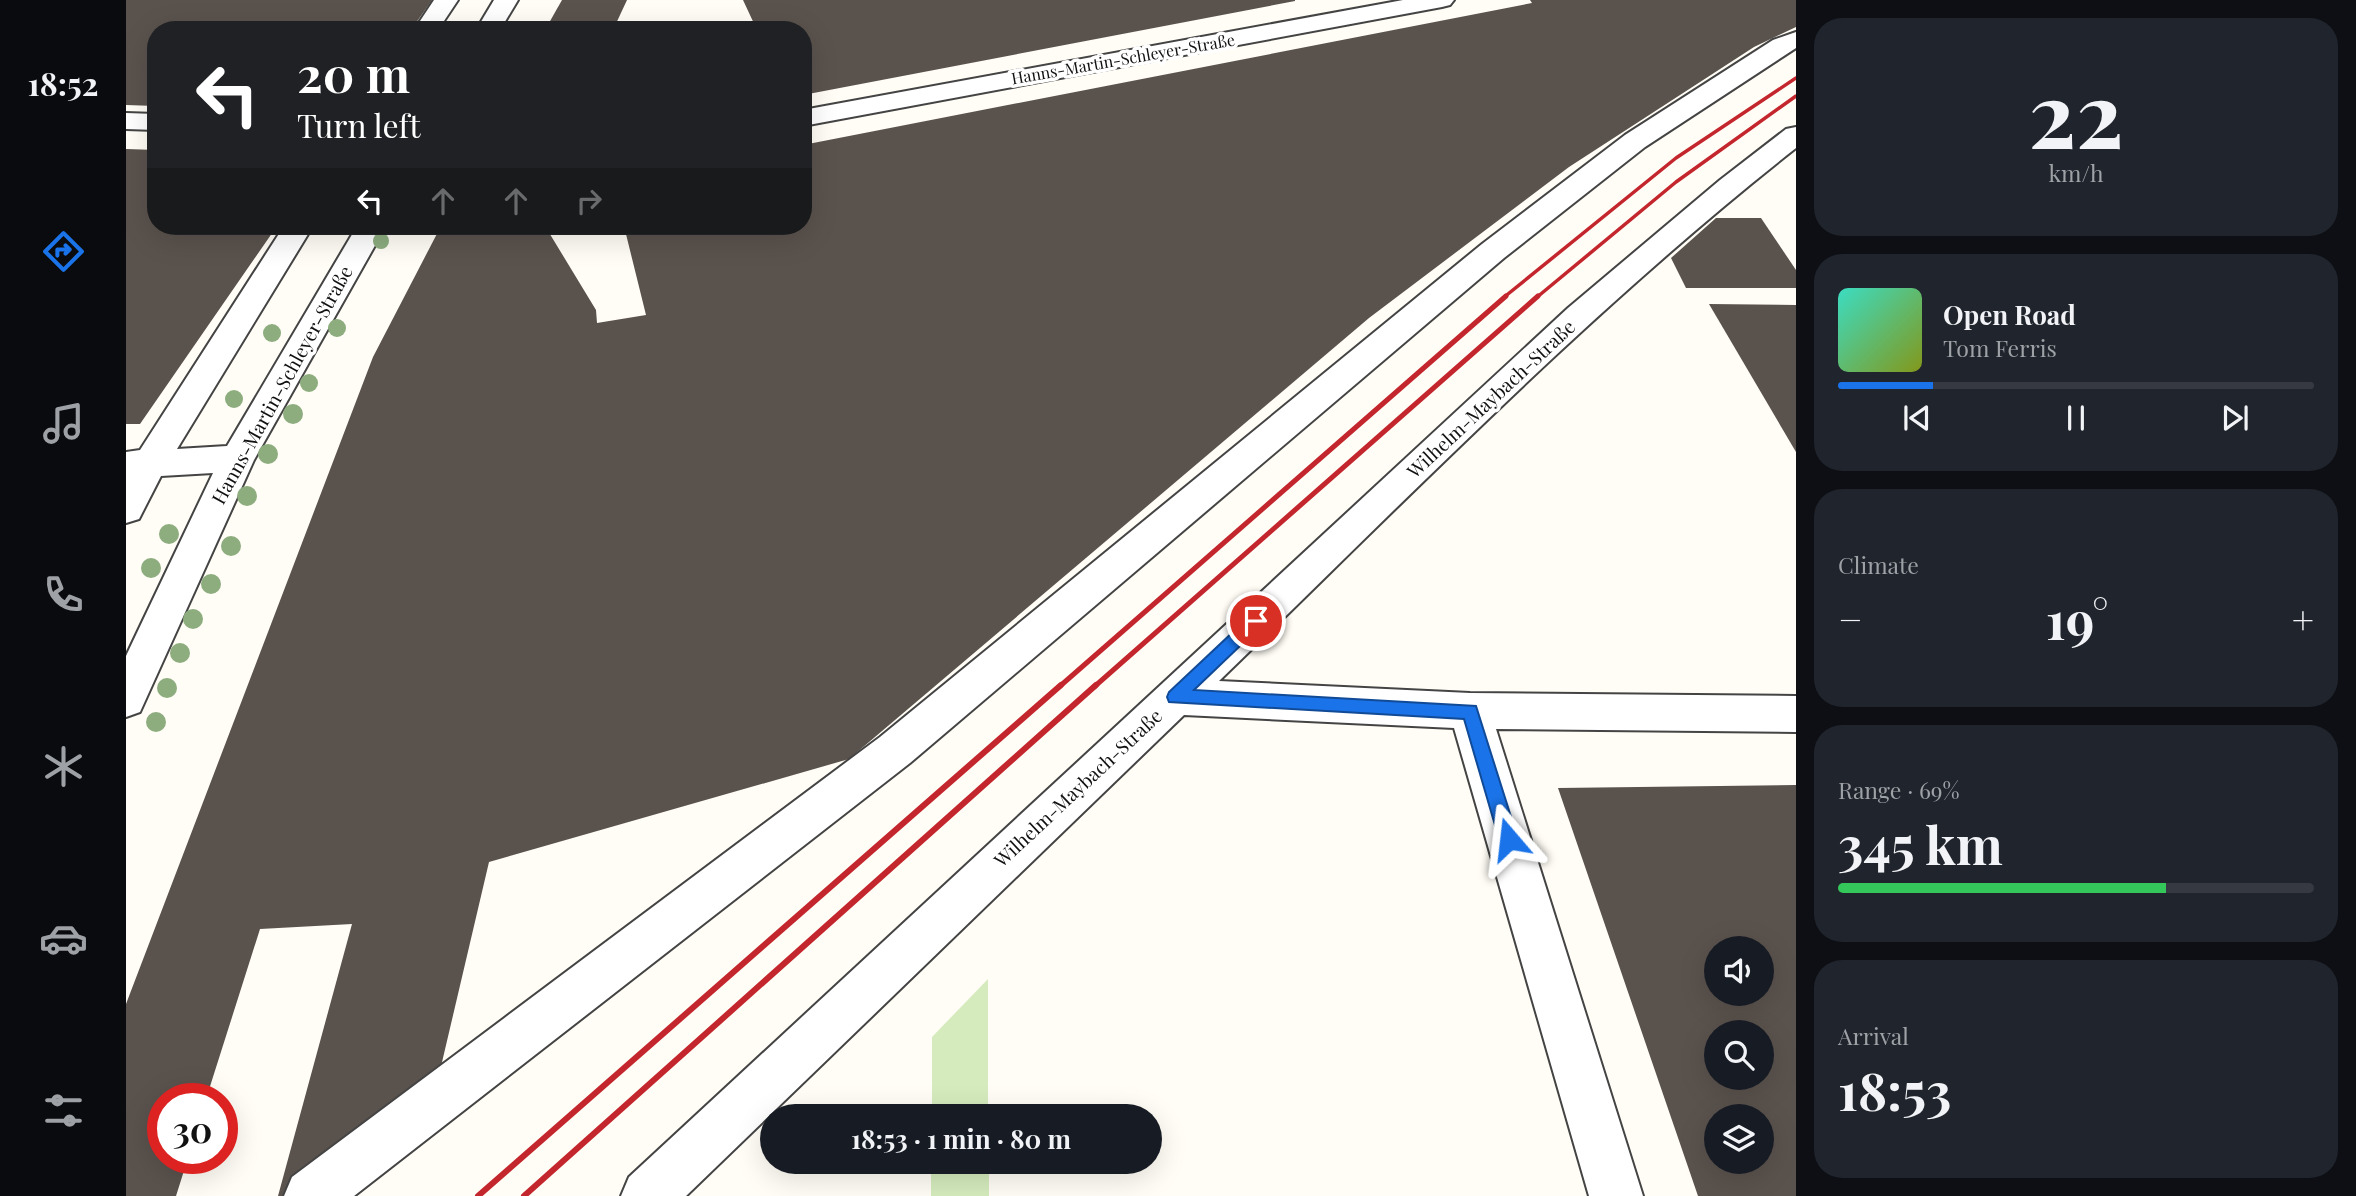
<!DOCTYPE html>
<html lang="en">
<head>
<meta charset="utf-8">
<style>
  :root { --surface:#171b24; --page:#20242c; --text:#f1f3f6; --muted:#9ea1a6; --line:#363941; --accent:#1a73e8 }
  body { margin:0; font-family:"Playfair Display",serif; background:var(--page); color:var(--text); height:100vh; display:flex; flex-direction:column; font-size:26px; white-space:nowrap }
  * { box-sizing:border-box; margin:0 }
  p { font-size:23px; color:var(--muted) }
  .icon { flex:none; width:38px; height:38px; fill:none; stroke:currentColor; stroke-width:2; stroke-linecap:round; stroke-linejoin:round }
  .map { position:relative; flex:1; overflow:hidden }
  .sheet { display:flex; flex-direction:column; gap:18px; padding:18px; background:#0d0f14; width:560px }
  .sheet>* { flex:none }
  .hud { position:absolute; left:21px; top:21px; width:665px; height:214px; border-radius:28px; box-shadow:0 7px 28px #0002; background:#202124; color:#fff; overflow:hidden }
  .controls { position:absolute; left:1578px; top:936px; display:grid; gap:14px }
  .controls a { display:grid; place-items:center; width:70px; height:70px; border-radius:50%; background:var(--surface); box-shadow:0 7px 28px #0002; font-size:35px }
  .speed { position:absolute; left:21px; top:1083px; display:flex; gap:14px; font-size:35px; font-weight:700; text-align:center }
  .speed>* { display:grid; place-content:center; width:91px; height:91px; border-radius:50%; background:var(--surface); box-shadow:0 7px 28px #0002; line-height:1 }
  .speed .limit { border:10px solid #d22; background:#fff; color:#111 }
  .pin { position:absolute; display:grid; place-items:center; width:60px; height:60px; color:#fff; margin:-30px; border:4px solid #fff; border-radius:50%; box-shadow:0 2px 7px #0007 }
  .me { position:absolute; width:77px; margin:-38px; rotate:343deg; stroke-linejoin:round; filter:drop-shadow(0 0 5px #0008) }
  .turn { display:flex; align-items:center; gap:24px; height:147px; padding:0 35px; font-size:32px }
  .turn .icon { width:91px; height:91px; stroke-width:2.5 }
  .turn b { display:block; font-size:49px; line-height:60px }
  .lanes { display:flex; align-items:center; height:66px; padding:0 35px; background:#0003; justify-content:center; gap:35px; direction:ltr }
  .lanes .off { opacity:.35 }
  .big { font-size:52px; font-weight:700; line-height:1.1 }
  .sheet .tile { flex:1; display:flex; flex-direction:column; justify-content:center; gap:10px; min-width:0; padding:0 24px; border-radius:28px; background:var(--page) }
  .sheet .dial { align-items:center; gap:0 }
  .dial b { font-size:91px; line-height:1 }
  .song { display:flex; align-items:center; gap:21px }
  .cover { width:84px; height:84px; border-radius:10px; background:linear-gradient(135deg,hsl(170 70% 55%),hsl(70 70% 35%)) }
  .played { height:7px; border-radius:4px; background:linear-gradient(90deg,var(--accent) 20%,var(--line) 20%) }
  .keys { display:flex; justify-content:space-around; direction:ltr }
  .heat { display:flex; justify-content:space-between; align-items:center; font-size:38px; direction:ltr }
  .charge { height:10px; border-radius:5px; background:linear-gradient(90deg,#34c759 69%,var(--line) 0) }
  .trip { position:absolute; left:634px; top:1104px; width:402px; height:70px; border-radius:35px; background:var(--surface); box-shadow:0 7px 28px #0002; font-weight:700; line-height:70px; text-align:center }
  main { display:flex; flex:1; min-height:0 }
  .dock { display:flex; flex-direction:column; width:126px; justify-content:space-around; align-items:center; background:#090b0e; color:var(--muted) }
  .dock .icon { width:49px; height:49px }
  .dock .active { color:var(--accent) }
  .dock b { font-size:32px; color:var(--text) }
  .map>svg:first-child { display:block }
  .green { fill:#d5ebbd }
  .building { fill:#5a524d; fill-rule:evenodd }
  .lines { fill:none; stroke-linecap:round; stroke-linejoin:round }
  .minor-casing { stroke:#444; stroke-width:4 }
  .minor { fill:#fff; fill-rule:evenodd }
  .rail-far2 { stroke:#c4262e; stroke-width:3.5 }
  .rail-far1 { stroke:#c4262e; stroke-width:5 }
  .rail { stroke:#c4262e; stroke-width:6 }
  .tree { fill:#8dad7f }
  .route { fill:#1a73e8; stroke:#114b97; stroke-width:2 }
  .labels { text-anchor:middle; stroke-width:7; stroke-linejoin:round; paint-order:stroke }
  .far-street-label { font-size:16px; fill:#111; stroke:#fff }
  .street-label { font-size:19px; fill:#111; stroke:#fff }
</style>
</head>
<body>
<main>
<nav class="dock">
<b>18:52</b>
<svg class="icon active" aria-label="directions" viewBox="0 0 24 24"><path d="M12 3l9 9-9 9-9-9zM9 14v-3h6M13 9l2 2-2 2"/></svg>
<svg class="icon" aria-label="music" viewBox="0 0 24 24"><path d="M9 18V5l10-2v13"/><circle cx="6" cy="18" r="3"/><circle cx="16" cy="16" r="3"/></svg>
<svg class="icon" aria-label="phone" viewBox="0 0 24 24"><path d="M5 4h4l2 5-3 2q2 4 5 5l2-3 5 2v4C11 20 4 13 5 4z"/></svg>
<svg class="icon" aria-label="climate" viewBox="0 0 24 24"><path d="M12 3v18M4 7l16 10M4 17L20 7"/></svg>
<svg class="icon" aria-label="car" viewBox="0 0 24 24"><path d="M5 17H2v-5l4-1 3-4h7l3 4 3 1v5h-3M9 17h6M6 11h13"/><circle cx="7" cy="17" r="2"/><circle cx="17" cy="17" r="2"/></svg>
<svg class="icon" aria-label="filters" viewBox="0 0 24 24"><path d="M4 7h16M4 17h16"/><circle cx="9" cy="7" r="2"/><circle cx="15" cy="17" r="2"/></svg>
</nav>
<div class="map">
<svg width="1670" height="1196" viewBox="0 0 1670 1196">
  <rect width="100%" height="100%" fill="#fffdf5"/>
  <g class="green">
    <polygon points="862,979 862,1116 806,1116 806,1037"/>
    <rect x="805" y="1162" width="58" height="34"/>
  </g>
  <g class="building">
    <polygon points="0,0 306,0 285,30 30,30 30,106 0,105"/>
    <polygon points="436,0 501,0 487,30 419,30"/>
    <polygon points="617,0 1169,0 1169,1 677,95 677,30 631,30"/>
    <polygon points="1404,0 1670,0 1670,27 1628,47 1443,167 1243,318 723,759 363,862 313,1075 156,1196 152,1196 226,924 134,929 80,1099 37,1099 37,1158 62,1158 50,1196 0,1196 0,1004 247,357 315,226 419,226 470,310 471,323 520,315 498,226 677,226 677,145 1406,3"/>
    <polygon points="0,149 30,150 30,226 151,226 14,424 0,424"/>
    <polygon points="1590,218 1635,218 1670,270 1670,288 1560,288 1545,258"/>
    <polygon points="1583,304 1670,305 1670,452"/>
    <path d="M 1670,785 L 1670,1196 L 1572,1196 L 1432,788 ZM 1591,948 L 1636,948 L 1636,994 L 1591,994 ZM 1591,1032 L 1636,1032 L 1636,1078 L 1591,1078 ZM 1591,1116 L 1636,1116 L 1636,1162 L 1591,1162 Z"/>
  </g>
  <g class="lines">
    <g class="minor-casing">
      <g id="minor">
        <polygon points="308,0 332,0 312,30 288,30"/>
        <polygon points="368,0 392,0 374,30 350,30"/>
        <polygon points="1277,0 1328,0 1324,5 1316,7 677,126 677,110"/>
        <polygon points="1670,32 1670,48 1519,147 1378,258 784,763 228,1196 158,1196 166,1177 754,737 1356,244 1499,135 1647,40"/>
        <polygon points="0,113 30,114 30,130 0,129"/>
        <path d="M 1670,127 L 1670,148 C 1464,310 1281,499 1093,681 L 1344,693 L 1670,696 L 1670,732 L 1370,729 L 1517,1196 L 1463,1196 L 1328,728 L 1058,715 L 560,1196 L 495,1196 L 503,1177 L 1442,308 L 1594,180 L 1660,129 Z"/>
        <polygon points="158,226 187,226 51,449 101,446 231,226 260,226 128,460 14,712 0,717 0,656 87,473 35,476 13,519 0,523 0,452 14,450"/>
      </g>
    </g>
    <use href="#minor" class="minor"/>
    <g class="rail-far2">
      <polyline points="1377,298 1550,158 1670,78"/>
      <polyline points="1410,298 1550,182 1670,96"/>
    </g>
    <g class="rail-far1">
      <polyline points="933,687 1380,296"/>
      <polyline points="968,687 1412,296"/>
    </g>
    <g class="rail">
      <polyline points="352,1196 935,685"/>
      <polyline points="398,1196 970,685"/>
    </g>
  </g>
  <g class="tree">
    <circle cx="255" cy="241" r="8"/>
    <circle cx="211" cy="328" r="9"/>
    <circle cx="146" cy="333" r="9"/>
    <circle cx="183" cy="383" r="9"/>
    <circle cx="108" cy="399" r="9"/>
    <circle cx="167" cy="414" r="10"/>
    <circle cx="142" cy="454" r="10"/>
    <circle cx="121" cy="496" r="10"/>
    <circle cx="43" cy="534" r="10"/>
    <circle cx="105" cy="546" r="10"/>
    <circle cx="25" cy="568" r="10"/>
    <circle cx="85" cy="584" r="10"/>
    <circle cx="67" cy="619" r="10"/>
    <circle cx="54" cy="653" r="10"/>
    <circle cx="41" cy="688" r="10"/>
    <circle cx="30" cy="722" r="10"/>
  </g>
  <polygon class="route" points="1130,614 1136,616 1138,621 1136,625 1068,690 1350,706 1392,839 1389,845 1383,848 1376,845 1373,839 1338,719 1043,702 1041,697 1043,692 1124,616"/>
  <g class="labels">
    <g class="far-street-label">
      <text transform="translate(997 59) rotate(-10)" y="6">Hanns-Martin-Schleyer-Straße</text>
    </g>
    <g class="street-label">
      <text transform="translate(156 385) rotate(-61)" y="7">Hanns-Martin-Schleyer-Straße</text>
      <text transform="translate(1365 399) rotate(-43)" y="7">Wilhelm-Maybach-Straße</text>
      <text transform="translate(952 788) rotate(-43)" y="7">Wilhelm-Maybach-Straße</text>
    </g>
  </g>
</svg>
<div class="controls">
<a><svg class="icon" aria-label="sound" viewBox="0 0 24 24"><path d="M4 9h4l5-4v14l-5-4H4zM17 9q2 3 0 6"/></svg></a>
<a><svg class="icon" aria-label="search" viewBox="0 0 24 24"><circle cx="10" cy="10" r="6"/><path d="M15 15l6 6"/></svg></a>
<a><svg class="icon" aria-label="layers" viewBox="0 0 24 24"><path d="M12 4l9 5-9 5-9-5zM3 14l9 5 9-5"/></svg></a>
</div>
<div class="speed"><div class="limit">30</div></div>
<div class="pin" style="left:1130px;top:621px;background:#d93025"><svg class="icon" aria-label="arrive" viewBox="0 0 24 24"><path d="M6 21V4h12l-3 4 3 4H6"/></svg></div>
<svg class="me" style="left:1383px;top:839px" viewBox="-20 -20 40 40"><path d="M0-17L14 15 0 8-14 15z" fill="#1a73e8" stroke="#fff" stroke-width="4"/></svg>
<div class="trip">18:53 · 1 min · 80 m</div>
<div class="hud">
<div class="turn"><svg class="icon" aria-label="left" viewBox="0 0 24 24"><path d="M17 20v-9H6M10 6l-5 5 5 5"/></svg><div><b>20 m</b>Turn left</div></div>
<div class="lanes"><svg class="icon" aria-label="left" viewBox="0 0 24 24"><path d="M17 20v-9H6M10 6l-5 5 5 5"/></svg><svg class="icon off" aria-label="ahead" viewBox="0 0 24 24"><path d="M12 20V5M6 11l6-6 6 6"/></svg><svg class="icon off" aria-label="ahead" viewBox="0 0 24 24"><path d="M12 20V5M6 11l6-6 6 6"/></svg><svg class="icon off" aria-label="right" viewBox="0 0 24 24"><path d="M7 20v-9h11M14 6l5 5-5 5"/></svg></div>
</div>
</div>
<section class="sheet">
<div class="tile dial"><b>22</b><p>km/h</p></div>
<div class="tile">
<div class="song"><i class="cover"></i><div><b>Open Road</b><p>Tom Ferris</p></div></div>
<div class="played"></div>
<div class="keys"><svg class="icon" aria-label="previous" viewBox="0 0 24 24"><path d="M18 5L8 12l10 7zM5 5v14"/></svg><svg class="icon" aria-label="pause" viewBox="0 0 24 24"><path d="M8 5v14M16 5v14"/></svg><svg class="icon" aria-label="next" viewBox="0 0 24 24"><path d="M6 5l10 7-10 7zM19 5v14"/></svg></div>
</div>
<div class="tile"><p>Climate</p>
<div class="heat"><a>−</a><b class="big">19°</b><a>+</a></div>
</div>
<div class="tile"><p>Range · 69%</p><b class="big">345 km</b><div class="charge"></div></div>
<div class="tile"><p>Arrival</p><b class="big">18:53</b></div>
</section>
</main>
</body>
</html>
